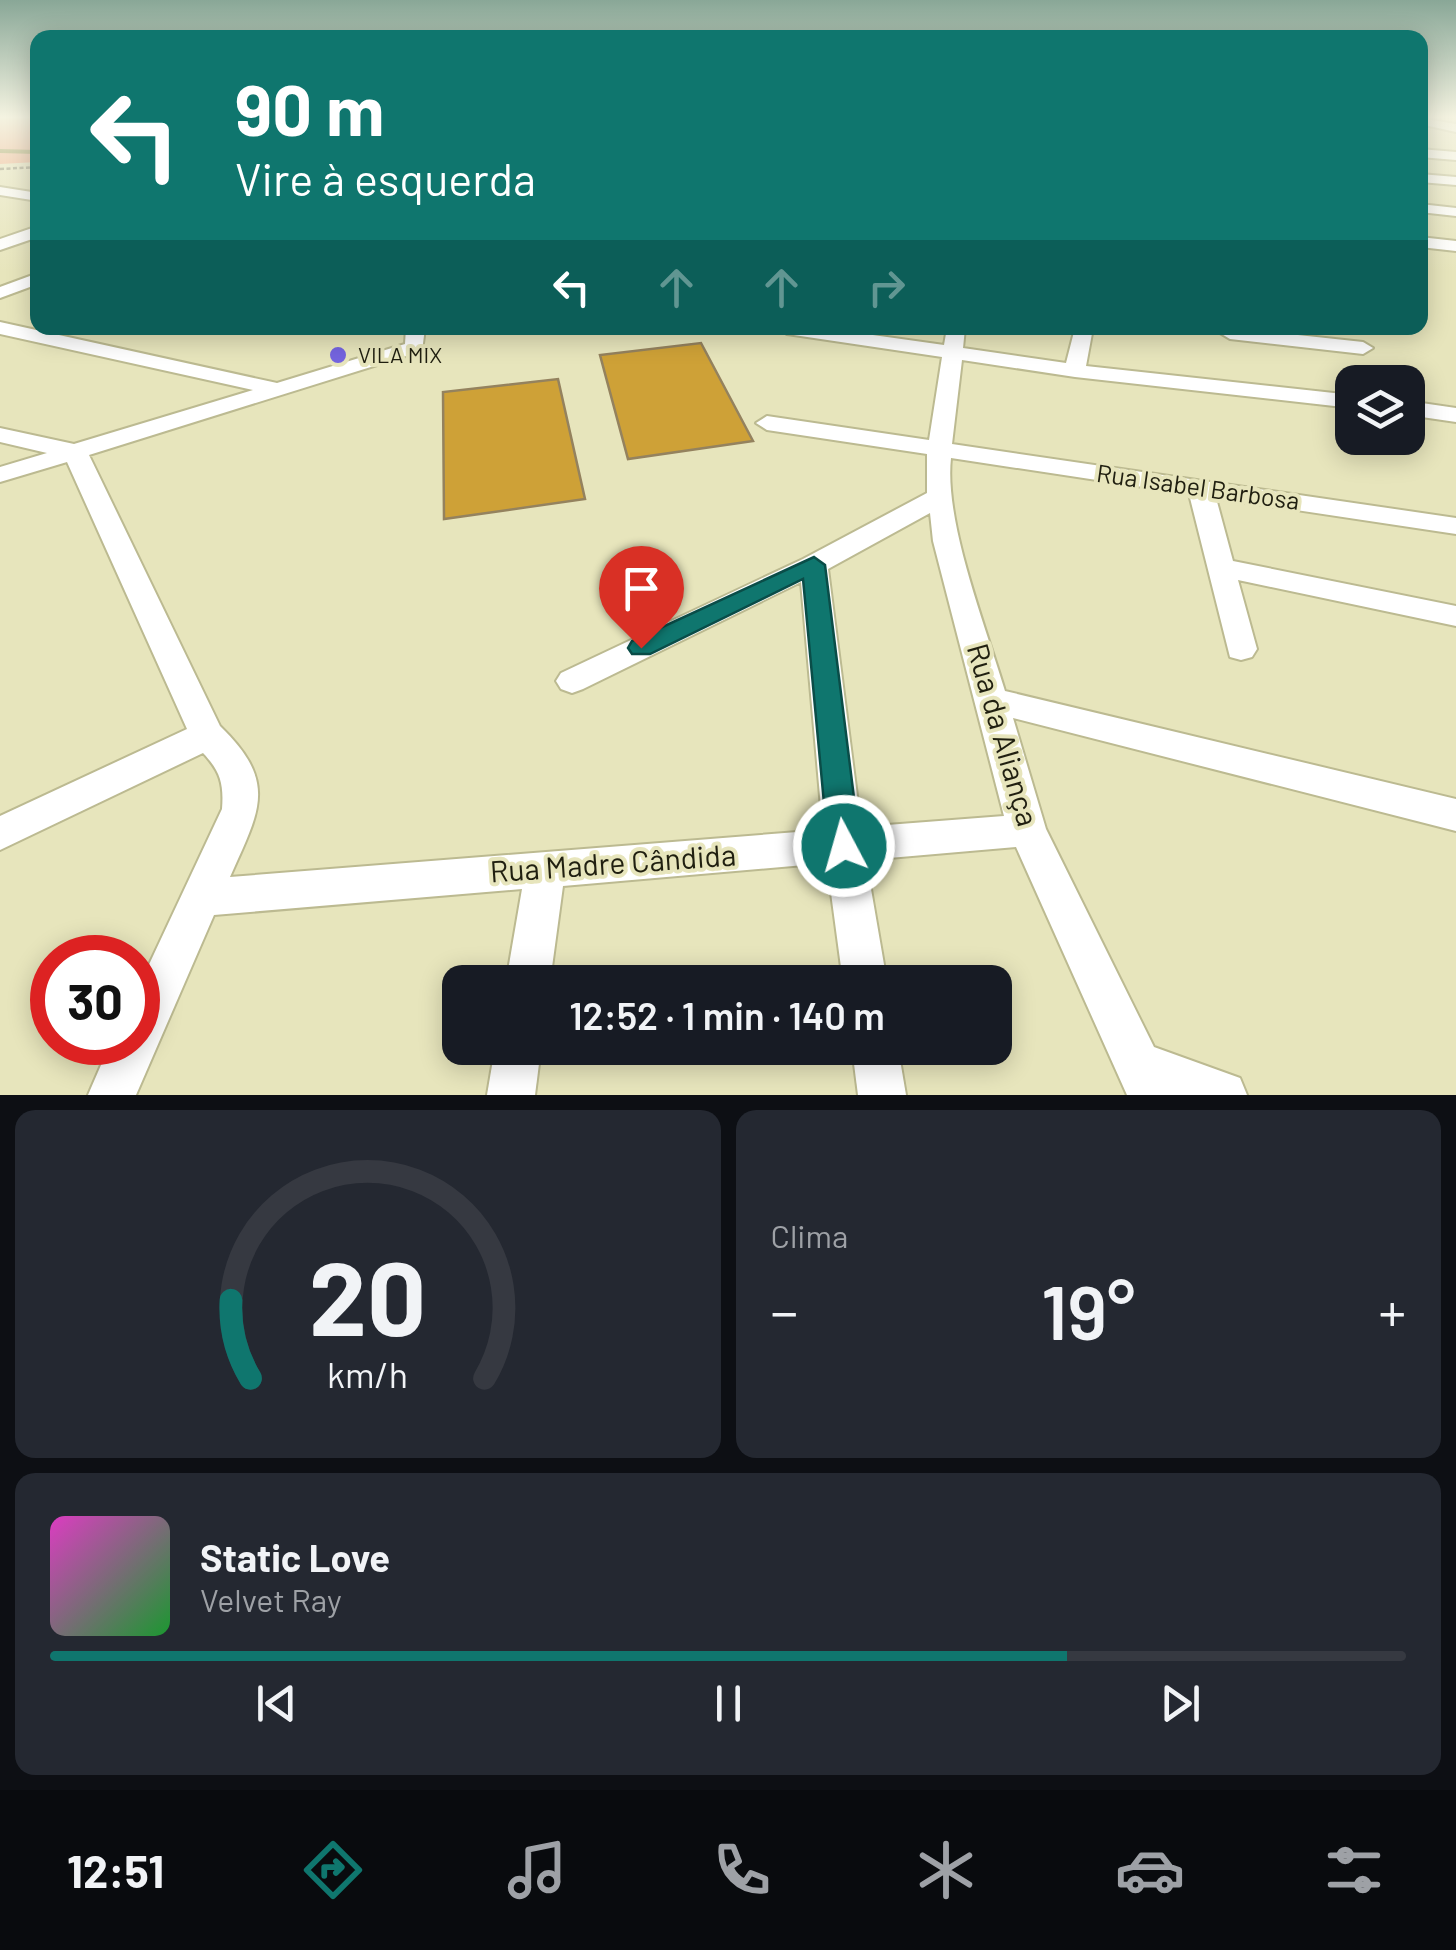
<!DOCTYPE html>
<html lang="pt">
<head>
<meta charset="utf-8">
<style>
  :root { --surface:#171b24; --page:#242831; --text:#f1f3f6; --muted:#9ea1a6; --line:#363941; --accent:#0f766e }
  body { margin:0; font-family:Barlow,sans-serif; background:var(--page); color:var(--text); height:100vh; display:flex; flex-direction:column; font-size:38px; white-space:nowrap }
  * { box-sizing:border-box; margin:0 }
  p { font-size:32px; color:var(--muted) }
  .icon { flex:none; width:55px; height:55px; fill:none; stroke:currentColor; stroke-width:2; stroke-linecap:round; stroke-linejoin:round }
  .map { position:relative; height:1095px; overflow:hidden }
  .details { display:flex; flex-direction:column; gap:15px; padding:15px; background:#0d0f14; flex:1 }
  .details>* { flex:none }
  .top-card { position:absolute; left:30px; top:30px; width:1398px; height:305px; border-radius:20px; box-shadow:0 5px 25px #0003; background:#0f766e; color:#fff; overflow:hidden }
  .fabs { position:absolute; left:1335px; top:365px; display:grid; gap:20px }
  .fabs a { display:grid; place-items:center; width:90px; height:90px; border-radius:20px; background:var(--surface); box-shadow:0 5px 25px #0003; font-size:50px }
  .speed { position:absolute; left:30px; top:935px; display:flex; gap:20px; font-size:50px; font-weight:700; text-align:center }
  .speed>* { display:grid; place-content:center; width:130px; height:130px; border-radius:50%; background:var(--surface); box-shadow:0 5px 25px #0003; line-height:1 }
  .speed .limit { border:15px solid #d22; background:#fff; color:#111 }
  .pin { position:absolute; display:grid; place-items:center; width:85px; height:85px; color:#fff; margin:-102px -42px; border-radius:50% 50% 50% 0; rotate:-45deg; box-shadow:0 0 10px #0007 }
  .pin .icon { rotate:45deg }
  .me { position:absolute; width:110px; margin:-55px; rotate:354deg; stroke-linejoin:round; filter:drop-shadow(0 0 8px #0008) }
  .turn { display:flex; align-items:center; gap:35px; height:210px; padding:0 40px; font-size:45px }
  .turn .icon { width:130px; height:130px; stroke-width:2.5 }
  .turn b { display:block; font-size:70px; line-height:85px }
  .lanes { display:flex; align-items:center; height:95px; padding:0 40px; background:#0003; justify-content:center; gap:50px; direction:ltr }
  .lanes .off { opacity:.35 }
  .big { font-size:75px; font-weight:600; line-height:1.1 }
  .details .card { flex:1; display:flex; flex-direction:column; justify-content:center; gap:15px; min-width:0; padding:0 35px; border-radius:20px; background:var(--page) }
  .details .dial { align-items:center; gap:0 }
  .dial svg { height:260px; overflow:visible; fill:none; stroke:var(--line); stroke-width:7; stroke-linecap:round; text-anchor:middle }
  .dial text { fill:var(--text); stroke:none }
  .song { display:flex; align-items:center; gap:30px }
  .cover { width:120px; height:120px; border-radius:15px; background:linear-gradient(135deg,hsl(310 70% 55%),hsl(130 70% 35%)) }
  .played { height:10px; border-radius:5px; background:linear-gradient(90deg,var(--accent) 75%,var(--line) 75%) }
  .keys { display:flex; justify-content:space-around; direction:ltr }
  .heat { display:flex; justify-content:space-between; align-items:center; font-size:55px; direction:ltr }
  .details .tiles { flex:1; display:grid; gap:15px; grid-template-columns:1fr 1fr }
  .card:last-child { grid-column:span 2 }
  .trip { position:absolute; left:442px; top:965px; width:570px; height:100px; border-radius:20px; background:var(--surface); box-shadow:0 5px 25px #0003; font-weight:600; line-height:100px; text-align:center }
  .dock { display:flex; height:160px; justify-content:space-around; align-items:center; background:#090b0e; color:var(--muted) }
  .dock .icon { width:70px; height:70px }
  .dock .active { color:var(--accent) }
  .dock b { font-size:45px; color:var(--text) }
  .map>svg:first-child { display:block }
  .green { fill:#f4a27c }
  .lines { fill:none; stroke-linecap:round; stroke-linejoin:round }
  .stream { stroke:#77711a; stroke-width:4 }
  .building { fill:#cea137; stroke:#94825e; stroke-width:2.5 }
  .street-casing { stroke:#bcba91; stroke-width:4 }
  .path { stroke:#807e63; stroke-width:2.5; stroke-dasharray:4 2.5; stroke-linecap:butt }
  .street { fill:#fff; fill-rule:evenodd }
  .route { fill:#0f766e; stroke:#0a4d48; stroke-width:2.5 }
  .poi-dot { fill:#7464df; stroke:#e7e5bc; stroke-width:4 }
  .labels { text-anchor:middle; stroke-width:8; stroke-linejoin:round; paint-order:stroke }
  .far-poi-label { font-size:22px; fill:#201f10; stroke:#e7e5bc; text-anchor:start }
  .street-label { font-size:25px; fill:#201f10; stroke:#e7e5bc }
  .near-street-label { font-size:30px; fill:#201f10; stroke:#e7e5bc }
</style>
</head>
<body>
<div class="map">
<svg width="1456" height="1095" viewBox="0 0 1456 1095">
  <rect width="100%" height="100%" fill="#e7e5bc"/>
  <polygon class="green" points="0,118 37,118 37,162 0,164"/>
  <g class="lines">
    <polyline class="stream" points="0,151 38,152"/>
  </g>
  <g class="building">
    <polygon points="701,343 753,441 628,459 600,355"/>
    <polygon points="558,379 585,499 444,519 443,392"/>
  </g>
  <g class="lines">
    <g class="street-casing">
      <g id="street">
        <polygon points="1420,118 1456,124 1456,132 1420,124"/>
        <polygon points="1420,149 1456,152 1456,160 1420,157"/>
        <polygon points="1420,174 1456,177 1456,185 1420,182"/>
        <polygon points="0,187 38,193 38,201 0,195"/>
        <polygon points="1420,204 1456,208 1456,216 1420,212"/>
        <polygon points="38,226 38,237 0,250 0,239"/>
        <polygon points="1420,237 1456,241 1456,251 1420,247"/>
        <polygon points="38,273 38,284 0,298 0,287"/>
        <path d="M 0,322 L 277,383 L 405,344 L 406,328 L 425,328 L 422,351 L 89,455 L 220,726 C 279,783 259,811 230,877 L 823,830 L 801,582 L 583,689 L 572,693 L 561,689 L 556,681 L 561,673 L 803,559 L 927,493 L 927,454 L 767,430 L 756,423 L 767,416 L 929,440 L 942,357 L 787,334 L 778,328 L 823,328 L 944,345 L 947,328 L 965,328 L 963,348 L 1066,363 L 1075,328 L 1093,328 L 1086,366 L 1352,395 L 1352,408 L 1075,377 L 962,360 L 952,444 L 1456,518 L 1456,534 L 1216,498 L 1233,561 L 1456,606 L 1456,626 L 1238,580 L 1257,649 L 1252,657 L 1241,660 L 1230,657 L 1189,494 L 951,458 C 944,522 986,627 1005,691 L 1456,799 L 1456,831 L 1013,718 L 1046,829 L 1154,1047 L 1240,1078 L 1247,1095 L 1127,1095 L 1016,847 L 866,860 L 887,982 L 843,982 L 827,863 L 563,886 L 550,982 L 506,982 L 522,889 L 214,915 L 136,1095 L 88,1095 L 111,1042 L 138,1042 L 138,988 L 222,809 C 224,783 220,771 203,753 L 0,850 L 0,816 L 187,729 L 67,462 L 0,482 L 0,467 L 47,453 L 0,442 L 0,428 L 74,444 L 253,390 L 0,334 ZM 930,513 L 933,541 L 1004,816 L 861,827 L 828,569 Z"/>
        <polygon points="1233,328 1363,342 1373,348 1363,354 1230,339 1220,333"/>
        <polygon points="1408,401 1456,408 1456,422 1408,415"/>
        <polygon points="495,1048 541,1048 535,1095 487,1095"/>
        <polygon points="852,1048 898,1048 906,1095 858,1095"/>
      </g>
    </g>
    <polyline class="path" points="0,169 38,167"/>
    <use href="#street" class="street"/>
  </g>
  <linearGradient id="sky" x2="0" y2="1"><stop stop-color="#89a797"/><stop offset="0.43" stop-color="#f4f3e1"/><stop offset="1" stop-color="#f4f3e1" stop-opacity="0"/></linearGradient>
  <rect width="1456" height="272" fill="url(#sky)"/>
  <polygon class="route" points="814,557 825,565 860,846 856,856 844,860 833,856 828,846 803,579 650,654 632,654 628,648 632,641"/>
  <circle class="poi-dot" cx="338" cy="355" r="10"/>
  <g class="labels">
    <g class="far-poi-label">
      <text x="358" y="363">VILA MIX</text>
    </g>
    <g class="street-label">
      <text transform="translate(1198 487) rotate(8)" y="9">Rua Isabel Barbosa</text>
    </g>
    <g class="near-street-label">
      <text transform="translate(1002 735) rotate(74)" y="10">Rua da Aliança</text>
      <text transform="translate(613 864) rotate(-4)" y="10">Rua Madre Cândida</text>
    </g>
  </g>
</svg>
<div class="fabs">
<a><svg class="icon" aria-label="layers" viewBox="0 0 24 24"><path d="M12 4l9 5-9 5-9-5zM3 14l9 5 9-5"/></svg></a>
</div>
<div class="speed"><div class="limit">30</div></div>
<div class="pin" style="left:641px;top:648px;background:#d93025"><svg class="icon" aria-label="arrive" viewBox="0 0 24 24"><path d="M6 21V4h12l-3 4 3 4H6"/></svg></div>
<svg class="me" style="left:844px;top:846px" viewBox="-20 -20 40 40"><circle r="17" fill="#0f766e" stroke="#fff" stroke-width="3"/><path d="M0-11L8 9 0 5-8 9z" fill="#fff"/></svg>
<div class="trip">12:52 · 1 min · 140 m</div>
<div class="top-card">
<div class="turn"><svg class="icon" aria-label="left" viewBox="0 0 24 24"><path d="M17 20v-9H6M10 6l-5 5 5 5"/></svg><div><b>90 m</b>Vire à esquerda</div></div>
<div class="lanes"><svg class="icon" aria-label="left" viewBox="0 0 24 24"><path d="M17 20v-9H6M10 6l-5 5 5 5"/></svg><svg class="icon off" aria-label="ahead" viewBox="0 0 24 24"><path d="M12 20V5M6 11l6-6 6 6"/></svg><svg class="icon off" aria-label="ahead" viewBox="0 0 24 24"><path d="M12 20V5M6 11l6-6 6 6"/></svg><svg class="icon off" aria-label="right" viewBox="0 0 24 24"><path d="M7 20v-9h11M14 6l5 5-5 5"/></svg></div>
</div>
</div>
<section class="details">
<div class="tiles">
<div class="card dial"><svg viewBox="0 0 100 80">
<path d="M14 69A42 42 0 1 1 86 69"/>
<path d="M14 69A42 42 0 0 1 8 45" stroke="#0f766e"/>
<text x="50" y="56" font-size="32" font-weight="700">20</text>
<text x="50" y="72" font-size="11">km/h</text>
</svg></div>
<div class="card"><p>Clima</p>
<div class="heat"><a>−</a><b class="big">19°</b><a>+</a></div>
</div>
<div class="card">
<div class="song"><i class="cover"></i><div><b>Static Love</b><p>Velvet Ray</p></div></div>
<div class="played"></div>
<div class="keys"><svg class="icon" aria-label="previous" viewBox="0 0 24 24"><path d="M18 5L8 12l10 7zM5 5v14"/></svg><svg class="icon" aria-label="pause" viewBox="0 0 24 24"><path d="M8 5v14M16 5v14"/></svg><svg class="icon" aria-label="next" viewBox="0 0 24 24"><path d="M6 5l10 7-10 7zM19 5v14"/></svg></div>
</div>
</div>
</section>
<nav class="dock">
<b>12:51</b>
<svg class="icon active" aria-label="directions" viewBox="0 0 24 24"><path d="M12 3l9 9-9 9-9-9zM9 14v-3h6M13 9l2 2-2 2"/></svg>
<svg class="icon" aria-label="music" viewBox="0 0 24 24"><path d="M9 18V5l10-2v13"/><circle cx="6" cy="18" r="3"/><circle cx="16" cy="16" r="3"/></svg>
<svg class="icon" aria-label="phone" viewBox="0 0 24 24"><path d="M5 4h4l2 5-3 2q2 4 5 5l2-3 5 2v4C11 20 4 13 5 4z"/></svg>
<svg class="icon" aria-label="climate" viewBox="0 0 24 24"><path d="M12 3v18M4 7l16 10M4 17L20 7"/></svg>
<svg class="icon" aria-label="car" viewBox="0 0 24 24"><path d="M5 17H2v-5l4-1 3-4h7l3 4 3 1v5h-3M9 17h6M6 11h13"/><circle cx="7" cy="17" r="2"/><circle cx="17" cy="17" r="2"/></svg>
<svg class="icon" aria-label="filters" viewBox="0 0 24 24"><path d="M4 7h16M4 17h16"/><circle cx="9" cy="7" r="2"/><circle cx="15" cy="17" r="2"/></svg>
</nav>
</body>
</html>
